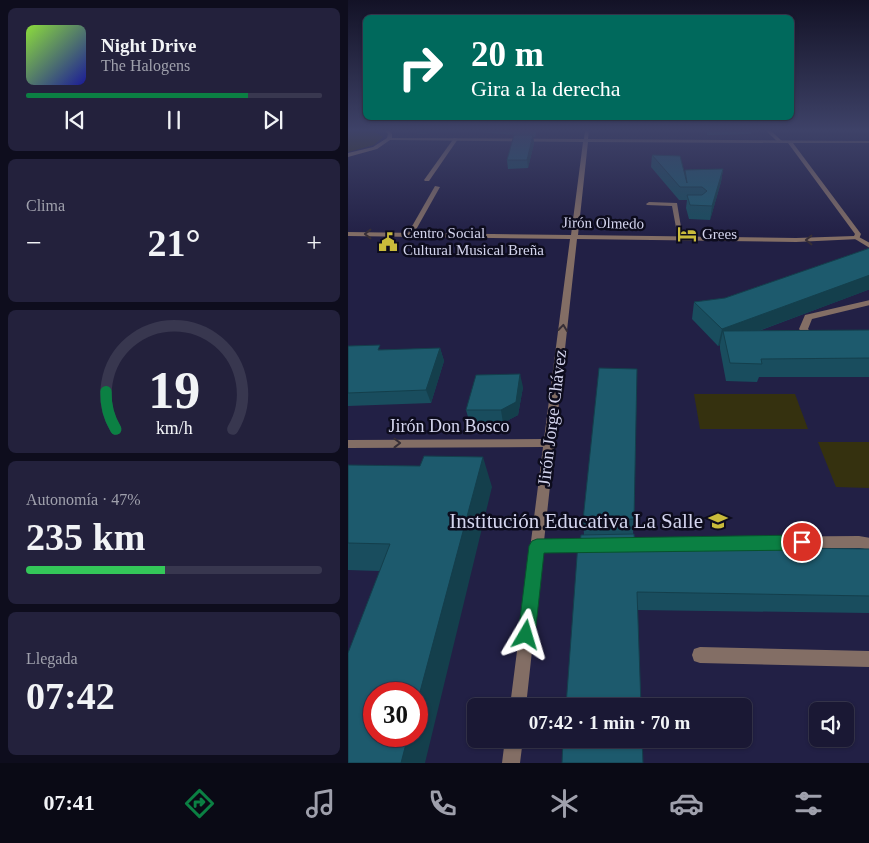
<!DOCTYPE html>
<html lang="es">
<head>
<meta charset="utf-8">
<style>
  :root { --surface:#1a1834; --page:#23213c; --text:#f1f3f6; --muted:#9fa0ac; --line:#38374f; --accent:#0b8043 }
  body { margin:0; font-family:"Times New Roman",serif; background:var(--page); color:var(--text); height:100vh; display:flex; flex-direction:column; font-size:19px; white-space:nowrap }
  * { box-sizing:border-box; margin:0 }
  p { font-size:16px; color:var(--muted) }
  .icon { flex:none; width:28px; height:28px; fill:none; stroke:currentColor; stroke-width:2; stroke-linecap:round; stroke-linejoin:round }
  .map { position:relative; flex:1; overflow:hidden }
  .details { display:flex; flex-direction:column; gap:8px; padding:8px; background:#0e0d1d; width:348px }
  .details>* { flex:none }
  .banner { position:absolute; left:15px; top:15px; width:431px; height:105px; border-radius:8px; box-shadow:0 1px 4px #0004,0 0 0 1px var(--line); background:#00695c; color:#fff; overflow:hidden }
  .tools { position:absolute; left:461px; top:702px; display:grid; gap:10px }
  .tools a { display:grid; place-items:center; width:45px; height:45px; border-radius:8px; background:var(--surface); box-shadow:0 1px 4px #0004,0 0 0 1px var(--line); font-size:25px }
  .speed { position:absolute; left:15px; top:682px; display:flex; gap:10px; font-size:25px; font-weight:700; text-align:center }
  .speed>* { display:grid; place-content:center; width:65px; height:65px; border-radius:50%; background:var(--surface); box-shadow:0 1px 4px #0004,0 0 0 1px var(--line); line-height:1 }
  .speed .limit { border:8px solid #d22; background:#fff; color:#111 }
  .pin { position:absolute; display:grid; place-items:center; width:42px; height:42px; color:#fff; margin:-21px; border:2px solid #fff; border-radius:50%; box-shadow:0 1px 5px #0007 }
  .me { position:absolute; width:55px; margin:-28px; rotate:7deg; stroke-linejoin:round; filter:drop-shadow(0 0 4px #0008) }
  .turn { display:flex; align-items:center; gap:18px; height:105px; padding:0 25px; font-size:22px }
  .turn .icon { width:65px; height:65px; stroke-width:2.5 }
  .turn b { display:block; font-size:35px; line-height:42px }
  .big { font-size:38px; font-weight:700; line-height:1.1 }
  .details .tile { flex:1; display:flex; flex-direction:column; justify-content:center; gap:8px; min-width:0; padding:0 18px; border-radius:8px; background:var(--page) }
  .details .dial { align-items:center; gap:0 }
  .dial svg { height:130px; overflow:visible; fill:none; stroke:var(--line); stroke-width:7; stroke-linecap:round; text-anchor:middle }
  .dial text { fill:var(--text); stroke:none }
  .song { display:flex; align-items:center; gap:15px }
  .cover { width:60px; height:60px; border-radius:8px; background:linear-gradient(135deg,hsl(90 70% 55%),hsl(240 70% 35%)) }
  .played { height:5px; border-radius:2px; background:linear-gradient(90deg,var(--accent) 75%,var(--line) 75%) }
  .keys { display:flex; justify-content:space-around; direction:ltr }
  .heat { display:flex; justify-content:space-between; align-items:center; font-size:28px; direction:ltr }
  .charge { height:8px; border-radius:4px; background:linear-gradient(90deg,#34c759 47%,var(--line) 0) }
  .trip { position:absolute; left:119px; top:698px; width:285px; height:50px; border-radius:8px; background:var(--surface); box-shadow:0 1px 4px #0004,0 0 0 1px var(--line); font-weight:700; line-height:50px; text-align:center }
  .tab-bar { display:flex; height:80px; justify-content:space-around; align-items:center; background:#0a0a15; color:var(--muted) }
  .tab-bar .icon { width:35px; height:35px }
  .tab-bar .active { color:var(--accent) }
  .tab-bar b { font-size:22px; color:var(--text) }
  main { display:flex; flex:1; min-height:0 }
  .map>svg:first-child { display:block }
  .green { fill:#35310f }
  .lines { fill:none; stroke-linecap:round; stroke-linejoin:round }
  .service { fill:#836e65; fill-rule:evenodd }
  .minor { fill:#836e65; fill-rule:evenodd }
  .wall { fill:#194d5e }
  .shaded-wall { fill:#143f4c }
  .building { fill:#1d5a6d; stroke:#143f4c }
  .oneway { stroke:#362e36 }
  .route { fill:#0b8043; stroke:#07532c }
  .labels { text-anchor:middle; stroke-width:5; stroke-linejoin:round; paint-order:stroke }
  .far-street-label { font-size:15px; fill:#d4d5ee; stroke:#0d0c1d }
  .far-poi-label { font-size:15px; fill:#d4d5ee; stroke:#0d0c1d; text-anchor:start }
  .street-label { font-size:18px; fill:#d4d5ee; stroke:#0d0c1d }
  .near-poi-label { font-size:21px; fill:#d4d5ee; stroke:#0d0c1d; text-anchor:end }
</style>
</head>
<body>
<main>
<section class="details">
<div class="tile">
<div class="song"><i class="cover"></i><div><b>Night Drive</b><p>The Halogens</p></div></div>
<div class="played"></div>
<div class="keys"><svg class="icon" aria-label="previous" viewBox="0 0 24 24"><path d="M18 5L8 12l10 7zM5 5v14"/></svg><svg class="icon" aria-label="pause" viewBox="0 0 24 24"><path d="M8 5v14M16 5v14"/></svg><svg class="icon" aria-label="next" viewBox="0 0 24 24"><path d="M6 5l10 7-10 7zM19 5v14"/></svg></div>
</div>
<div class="tile"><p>Clima</p>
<div class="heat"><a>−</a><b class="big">21°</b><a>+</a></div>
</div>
<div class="tile dial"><svg viewBox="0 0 100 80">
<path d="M14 69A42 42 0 1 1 86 69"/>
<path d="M14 69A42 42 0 0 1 8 46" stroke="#0b8043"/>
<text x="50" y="56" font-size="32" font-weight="700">19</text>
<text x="50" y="72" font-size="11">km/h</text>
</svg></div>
<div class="tile"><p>Autonomía · 47%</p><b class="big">235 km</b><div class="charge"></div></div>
<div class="tile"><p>Llegada</p><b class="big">07:42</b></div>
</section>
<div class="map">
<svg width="522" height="763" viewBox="0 0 522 763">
  <rect width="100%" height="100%" fill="#222045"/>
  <g class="green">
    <polygon points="0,130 26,131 35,137 26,145 0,152"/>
    <polygon points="346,394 447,394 460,429 352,429"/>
    <polygon points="470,442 521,442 521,488 488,487"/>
  </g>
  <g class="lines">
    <g class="service">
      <polygon points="417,130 422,130 435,142 431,143"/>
      <polygon points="106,138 110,139 81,181 77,181 76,180"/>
      <polygon points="87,186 92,187 65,235 60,236 59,235"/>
      <polygon points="301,202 329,203 335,239 330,238 324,206 299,205 298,204"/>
      <polygon points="507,237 511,237 522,243 522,248 507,239"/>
      <polygon points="522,300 522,305 464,319 460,329 470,340 468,342 462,342 451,329 457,315"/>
      <polygon points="511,536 522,538 522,550 511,548 275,550 270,548 268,544 270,540 275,538"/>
      <polygon points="243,538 248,540 250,544 248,548 243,550 189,552 184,550 182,546 184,542 189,540"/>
      <polygon points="352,647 522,651 522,667 352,663 346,661 344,655 346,649"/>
    </g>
    <g class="minor">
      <path d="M 36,130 L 41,130 L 44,134 L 44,138 L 236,139 L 237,130 L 241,130 L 240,139 L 522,141 L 522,143 L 445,143 L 513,234 L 511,239 L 448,242 L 229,239 L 178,706 L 162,706 L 195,447 L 0,448 L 0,440 L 196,439 L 222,239 L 0,236 L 0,232 L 223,235 L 235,142 L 42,140 L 29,149 L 0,157 L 0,153 L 25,147 L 39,138 L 40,134 ZM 240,142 L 440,143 L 507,234 L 506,236 L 448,238 L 230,235 Z"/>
      <polygon points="157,739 175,739 172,763 154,763"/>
    </g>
  </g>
  <g class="wall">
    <polygon points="68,130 189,130 187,137 185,137 186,143 180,168 160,169 159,160 169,135 112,131 69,134"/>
    <polygon points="359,130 404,130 403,134 359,135"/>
    <polygon points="304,155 336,174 337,170 375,169 373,182 362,220 341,219 338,208 339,200 331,200 303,167"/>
    <polygon points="522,248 522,289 411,331 522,330 522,377 411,377 409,382 378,381 372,349 372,345 370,346 344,319 346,302 377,298"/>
    <polygon points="0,346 34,350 92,348 96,361 83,403 0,406"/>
    <polygon points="175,387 170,415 155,423 122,424 118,410"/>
    <polygon points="0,465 144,487 31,571 0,570"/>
    <polygon points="286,519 285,534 287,546 522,549 522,613 289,610 232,543 236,535 235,520"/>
  </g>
  <g class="shaded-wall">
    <polygon points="68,130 112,130 112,131 69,134"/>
    <polygon points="185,135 186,143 180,168 179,160"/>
    <polygon points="375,169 373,182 362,220 364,206"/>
    <polygon points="522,275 522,289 378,343 375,331 372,345 370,346 374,329"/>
    <polygon points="92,348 96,361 83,403 78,390"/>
    <polygon points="172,374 175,387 170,415 155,423 153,410"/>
    <polygon points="135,457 144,487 77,763 53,763 60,736 69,736 69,703"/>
  </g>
  <g class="building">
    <polygon points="166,135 185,135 179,160 159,160"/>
    <polygon points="304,155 332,156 339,183 337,170 375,169 364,206 342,205 339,195 354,195 359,191 354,187 332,187"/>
    <polygon points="522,248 522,275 374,329 346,302 377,298"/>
    <polygon points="522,330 522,358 413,359 414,364 382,363 375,331"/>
    <polygon points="32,345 30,350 92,348 78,390 0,393 0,346"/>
    <polygon points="251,368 289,369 286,519 235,520"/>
    <polygon points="172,374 168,402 153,410 118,410 128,375"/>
    <polygon points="76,456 135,457 69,703 69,694 26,694 26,736 60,736 53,763 0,763 0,653 42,544 0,543 0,465 72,466"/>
    <polygon points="286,534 287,546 522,549 522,596 289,592 293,706 218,706 230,543 232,543 233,535"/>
    <polygon points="215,739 294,739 295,763 214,763"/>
  </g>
  <defs><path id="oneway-chevron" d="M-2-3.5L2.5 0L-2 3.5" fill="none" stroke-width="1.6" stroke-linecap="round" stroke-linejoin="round" transform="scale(1.25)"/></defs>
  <g class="oneway">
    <use href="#oneway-chevron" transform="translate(20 234) rotate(-180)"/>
    <use href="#oneway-chevron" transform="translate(461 240) rotate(-180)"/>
    <use href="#oneway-chevron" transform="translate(215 328) rotate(-83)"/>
    <use href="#oneway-chevron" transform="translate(49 443)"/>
  </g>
  <linearGradient id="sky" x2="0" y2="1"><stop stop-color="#131226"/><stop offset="0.55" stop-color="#3e4268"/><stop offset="1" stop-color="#3e4268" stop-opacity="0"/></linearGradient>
  <rect width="522" height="237" fill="url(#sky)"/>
  <polygon class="route" points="454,535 459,538 461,542 459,547 454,550 196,553 187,635 185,641 178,644 172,641 170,635 181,546 184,541 189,539"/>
  <defs>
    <g id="hotel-bare" transform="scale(1.5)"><path d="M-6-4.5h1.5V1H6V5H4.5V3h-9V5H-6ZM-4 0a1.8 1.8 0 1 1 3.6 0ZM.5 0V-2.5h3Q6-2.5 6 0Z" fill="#c9bb3b" stroke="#0d0c1d" stroke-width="2.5" paint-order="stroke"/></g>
    <g id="civic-bare" transform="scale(1.5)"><path d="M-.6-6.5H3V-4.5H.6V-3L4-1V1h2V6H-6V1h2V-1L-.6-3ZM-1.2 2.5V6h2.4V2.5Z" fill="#c9bb3b" stroke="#0d0c1d" stroke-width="2.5" paint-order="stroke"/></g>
    <g id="school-bare" transform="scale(1.5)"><path d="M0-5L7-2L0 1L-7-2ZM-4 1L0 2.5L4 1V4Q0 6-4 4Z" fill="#c9bb3b" stroke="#0d0c1d" stroke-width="2.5" paint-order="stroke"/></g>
  </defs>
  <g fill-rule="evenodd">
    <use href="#hotel-bare" x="339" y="234"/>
    <use href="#civic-bare" x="40" y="242"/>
    <use href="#school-bare" x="370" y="521"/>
  </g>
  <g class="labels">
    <g class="far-street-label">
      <text transform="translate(255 223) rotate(1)" y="5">Jirón Olmedo</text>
    </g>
    <g class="far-poi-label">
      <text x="55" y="238">Centro Social<tspan x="55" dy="17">Cultural Musical Breña</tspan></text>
      <text x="354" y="239">Grees</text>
    </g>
    <g class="street-label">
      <text transform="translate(204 418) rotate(-83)" y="6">Jirón Jorge Chávez</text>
      <text x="101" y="432">Jirón Don Bosco</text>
    </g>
    <g class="near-poi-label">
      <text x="355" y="528">Institución Educativa La Salle</text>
    </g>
  </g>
</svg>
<div class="tools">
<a><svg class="icon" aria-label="sound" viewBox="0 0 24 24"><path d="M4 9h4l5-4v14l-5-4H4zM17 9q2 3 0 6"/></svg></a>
</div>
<div class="speed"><div class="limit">30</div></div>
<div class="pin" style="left:454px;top:542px;background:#d93025"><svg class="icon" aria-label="arrive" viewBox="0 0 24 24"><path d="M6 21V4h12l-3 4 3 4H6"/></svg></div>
<svg class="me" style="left:178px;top:635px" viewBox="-20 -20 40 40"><path d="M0-17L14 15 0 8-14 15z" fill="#0b8043" stroke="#fff" stroke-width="4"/></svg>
<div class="trip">07:42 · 1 min · 70 m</div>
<div class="banner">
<div class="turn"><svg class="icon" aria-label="right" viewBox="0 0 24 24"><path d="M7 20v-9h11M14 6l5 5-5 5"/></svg><div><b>20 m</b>Gira a la derecha</div></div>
</div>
</div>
</main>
<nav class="tab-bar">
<b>07:41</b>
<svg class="icon active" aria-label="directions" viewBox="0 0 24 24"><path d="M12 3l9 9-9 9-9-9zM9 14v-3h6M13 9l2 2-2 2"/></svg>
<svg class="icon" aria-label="music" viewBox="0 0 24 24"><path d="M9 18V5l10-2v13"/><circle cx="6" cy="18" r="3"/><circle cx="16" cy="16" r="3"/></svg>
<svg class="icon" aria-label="phone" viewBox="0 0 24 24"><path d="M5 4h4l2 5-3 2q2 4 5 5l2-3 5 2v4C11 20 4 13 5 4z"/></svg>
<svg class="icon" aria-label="climate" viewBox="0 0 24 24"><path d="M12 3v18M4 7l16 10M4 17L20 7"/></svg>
<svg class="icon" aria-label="car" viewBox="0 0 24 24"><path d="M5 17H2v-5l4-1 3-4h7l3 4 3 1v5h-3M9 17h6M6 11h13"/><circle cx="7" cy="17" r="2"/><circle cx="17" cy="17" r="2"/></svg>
<svg class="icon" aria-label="filters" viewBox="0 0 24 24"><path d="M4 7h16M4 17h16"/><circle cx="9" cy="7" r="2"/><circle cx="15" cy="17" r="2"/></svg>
</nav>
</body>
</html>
